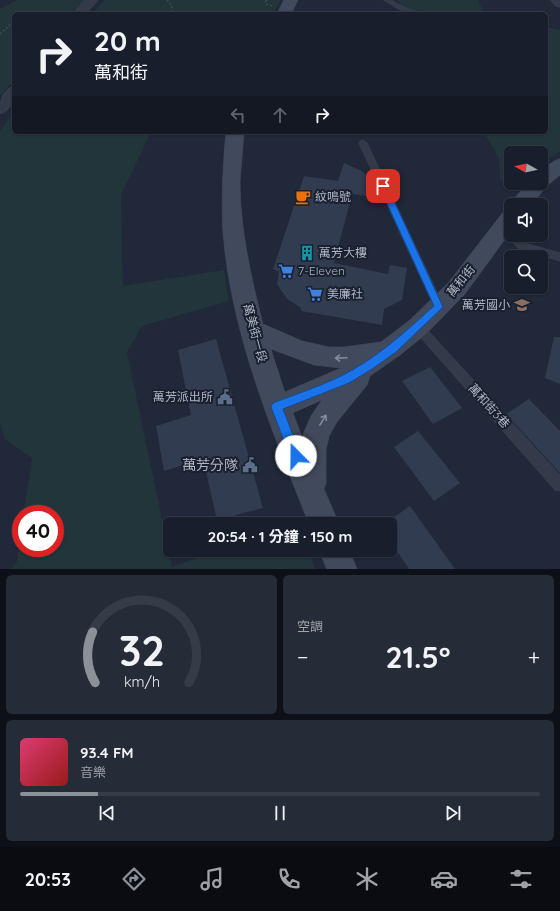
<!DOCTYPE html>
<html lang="zh-TW">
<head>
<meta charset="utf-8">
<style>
  :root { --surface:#181e2b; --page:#252b37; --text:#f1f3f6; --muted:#9fa2a9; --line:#363c47; --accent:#8c9099 }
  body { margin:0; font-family:Quicksand,"Noto Sans TC",sans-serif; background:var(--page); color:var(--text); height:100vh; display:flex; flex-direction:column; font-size:15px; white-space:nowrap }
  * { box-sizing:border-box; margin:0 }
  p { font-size:13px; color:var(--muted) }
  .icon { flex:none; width:22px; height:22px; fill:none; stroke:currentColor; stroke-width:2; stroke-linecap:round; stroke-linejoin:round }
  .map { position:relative; height:569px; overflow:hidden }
  .panel { display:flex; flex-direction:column; gap:6px; padding:6px; background:#0d1018; flex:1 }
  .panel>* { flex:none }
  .guide { position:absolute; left:12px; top:12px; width:536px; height:122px; border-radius:6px; box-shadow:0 1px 3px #0004,0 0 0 1px var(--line); background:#181e2b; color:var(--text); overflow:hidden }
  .needle { width:26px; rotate:278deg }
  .controls { position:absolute; left:504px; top:146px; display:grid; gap:8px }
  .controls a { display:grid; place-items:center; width:44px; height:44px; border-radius:6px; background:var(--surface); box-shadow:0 1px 3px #0004,0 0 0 1px var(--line); font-size:20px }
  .speed { position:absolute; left:12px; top:505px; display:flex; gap:8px; font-size:20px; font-weight:700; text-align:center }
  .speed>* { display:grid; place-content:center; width:52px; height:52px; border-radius:50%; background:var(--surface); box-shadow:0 1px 3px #0004,0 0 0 1px var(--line); line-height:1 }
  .speed .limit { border:6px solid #d22; background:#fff; color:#111 }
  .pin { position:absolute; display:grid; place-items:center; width:34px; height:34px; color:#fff; margin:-17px; border-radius:8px; box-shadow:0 2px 6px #0006 }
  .me { position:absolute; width:44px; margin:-22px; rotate:338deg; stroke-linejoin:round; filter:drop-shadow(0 0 3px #0008) }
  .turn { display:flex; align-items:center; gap:14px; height:84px; padding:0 16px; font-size:18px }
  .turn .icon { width:52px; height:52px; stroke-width:2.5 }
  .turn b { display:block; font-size:28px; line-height:34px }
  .lanes { display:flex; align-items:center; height:38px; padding:0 16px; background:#0003; justify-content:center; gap:20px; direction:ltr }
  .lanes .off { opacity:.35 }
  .big { font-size:30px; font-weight:700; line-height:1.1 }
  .panel .widget { flex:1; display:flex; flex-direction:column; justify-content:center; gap:6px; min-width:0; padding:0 14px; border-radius:6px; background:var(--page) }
  .panel .dial { align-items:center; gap:0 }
  .dial svg { height:104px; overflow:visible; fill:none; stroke:var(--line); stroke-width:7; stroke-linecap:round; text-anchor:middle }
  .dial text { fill:var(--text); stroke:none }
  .song { display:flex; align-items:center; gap:12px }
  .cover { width:48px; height:48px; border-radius:6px; background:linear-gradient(135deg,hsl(340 70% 55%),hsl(0 70% 35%)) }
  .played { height:4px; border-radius:2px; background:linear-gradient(90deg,var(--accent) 15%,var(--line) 15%) }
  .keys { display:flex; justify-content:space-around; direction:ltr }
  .heat { display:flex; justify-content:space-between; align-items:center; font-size:22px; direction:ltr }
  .panel .tiles { flex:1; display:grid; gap:6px; grid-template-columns:1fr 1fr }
  .widget:last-child { grid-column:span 2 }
  .trip { position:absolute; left:163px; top:517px; width:234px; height:40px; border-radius:6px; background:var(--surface); box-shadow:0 1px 3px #0004,0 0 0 1px var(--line); font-weight:700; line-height:40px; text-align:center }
  .menu { display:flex; height:64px; justify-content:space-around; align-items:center; background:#0a0c11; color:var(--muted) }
  .menu .icon { width:28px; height:28px }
  .menu .on { color:var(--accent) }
  .menu b { font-size:18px; color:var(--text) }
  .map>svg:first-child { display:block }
  .green { fill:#22353a }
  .building { fill:#323c50 }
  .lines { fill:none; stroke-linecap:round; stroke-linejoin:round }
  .lane-casing { stroke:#3d4353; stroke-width:1 }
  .street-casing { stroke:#3d4353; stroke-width:1 }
  .secondary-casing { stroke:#3d4353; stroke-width:1 }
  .path { stroke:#3a4e52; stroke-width:1.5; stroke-dasharray:2 2; stroke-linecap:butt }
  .lane { fill:#333a49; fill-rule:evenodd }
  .street { fill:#333a49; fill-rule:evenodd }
  .secondary { fill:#41495c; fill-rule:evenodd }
  .oneway { stroke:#828a9c }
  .route { fill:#1a73e8; stroke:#114b97 }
  .labels { text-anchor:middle; stroke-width:4; stroke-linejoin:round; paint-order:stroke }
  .poi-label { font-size:12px; fill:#aeb5c6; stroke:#19202e; text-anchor:start }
  .street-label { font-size:12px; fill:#aeb5c6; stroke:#19202e }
  .near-poi-label { font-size:14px; fill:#aeb5c6; stroke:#19202e; text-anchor:end }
</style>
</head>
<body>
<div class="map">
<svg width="560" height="569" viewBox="0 0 560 569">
  <rect width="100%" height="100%" fill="#202839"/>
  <g class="green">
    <polygon points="17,0 84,0 71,14 14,14 14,80 0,96 0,9"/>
    <polygon points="105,0 281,0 273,14 92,14"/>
    <polygon points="397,0 478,0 484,14 445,14 406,9"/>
    <polygon points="546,27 560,30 560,151 541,164 541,153 511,153 512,183 506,187 500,178 499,158 484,132 546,132"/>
    <polygon points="14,110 14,132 151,132 121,195 123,286 224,270 229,301 142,326 127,352 172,567 220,550 308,550 315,569 11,569 17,561 21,533 21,548 55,548 55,514 24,514 32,458 5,439 0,423 0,132"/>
  </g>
  <g class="building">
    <polygon points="344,163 362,171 374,183 380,198 352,194 334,263 388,274 390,265 407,268 402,300 384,309 382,325 301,311 301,308 287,299 277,284 279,272 273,269 304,176 338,181"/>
    <polygon points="554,337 560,337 560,384 545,378"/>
    <polygon points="216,339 263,508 217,520 203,459 164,471 156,426 191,415 178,350"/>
    <polygon points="430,367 462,408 433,424 402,381"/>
    <polygon points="529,399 560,431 560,473 506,414"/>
    <polygon points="418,431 460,483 434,501 394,447"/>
    <polygon points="410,506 455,569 409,569 390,540 390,520"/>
  </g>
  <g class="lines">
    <g class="lane-casing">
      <g id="lane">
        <polygon points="384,0 391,0 408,9 427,14 404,12"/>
        <polygon points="363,140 367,143 444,307 443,310 435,310 434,307 359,143"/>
        <polygon points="511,232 511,235 517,235 524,243 560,253 560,261 518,248 506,235"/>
        <polygon points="418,323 422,324 560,475 560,491 555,490 414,330 413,327 414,324"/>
      </g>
    </g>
    <g class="street-casing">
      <g id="street">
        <polygon points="85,0 98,0 86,14 73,14"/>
        <polygon points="551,0 560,0 560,7 556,6"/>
        <path d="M 14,86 C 14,98 13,110 0,114 C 0,102 1,90 14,86 Z"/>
      </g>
    </g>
    <g class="secondary-casing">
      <g id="secondary">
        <polygon points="284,0 298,0 291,14 277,14"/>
        <path d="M 226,132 L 244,132 C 243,148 241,165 240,181 C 240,229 251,277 263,324 L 302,341 L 329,347 L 344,347 L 381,342 L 410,320 L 449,282 L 504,211 L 511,209 L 511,231 L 465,294 L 426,334 L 400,355 L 370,376 L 367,385 L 337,422 L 329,436 L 326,450 L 326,483 L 324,489 L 339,524 L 309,524 C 272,430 231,334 223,232 C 221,198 223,165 226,132 ZM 271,349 L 314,365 L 341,368 L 285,392 ZM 322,400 L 311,416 L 302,437 L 293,413 Z"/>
        <polygon points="560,159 560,175 547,186 531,205 511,206 513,200 528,183 541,183 541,171 554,161"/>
        <polygon points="319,550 349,550 357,569 327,569"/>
      </g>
    </g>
    <g class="path">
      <polyline points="167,0 172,6 171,14"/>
      <polyline points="266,0 266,4 272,6"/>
      <polyline points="59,14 64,12"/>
      <polyline points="0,34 14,21"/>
    </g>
    <use href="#lane" class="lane"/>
    <use href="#street" class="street"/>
    <use href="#secondary" class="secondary"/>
  </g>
  <defs><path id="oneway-shaft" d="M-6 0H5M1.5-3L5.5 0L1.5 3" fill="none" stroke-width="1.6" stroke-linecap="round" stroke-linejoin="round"/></defs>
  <g class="oneway">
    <use href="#oneway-shaft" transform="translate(341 358) rotate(178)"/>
    <use href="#oneway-shaft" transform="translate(323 420) rotate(-58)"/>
  </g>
  <path class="route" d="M 383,184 L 387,186 L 443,307 L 396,352 L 372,369 L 349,383 L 283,409 L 301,456 L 300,460 L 296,461 L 291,460 L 290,456 L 271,407 L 273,403 C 296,394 319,387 341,376 C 376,359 405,332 434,306 L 379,186 Z"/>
  <defs>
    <g id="cafe-bare" transform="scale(1.2)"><path d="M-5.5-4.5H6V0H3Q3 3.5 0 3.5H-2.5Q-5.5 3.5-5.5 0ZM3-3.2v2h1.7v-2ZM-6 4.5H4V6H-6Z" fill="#e8710a" stroke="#19202e" stroke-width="2.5" paint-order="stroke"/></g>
    <g id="building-bare" transform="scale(1.2)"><path d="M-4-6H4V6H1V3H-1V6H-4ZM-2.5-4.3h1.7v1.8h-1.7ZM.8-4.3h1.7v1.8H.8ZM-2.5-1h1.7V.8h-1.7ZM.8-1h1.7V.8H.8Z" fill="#0f9aa8" stroke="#19202e" stroke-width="2.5" paint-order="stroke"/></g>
    <g id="supermarket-bare" transform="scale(1.2)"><path d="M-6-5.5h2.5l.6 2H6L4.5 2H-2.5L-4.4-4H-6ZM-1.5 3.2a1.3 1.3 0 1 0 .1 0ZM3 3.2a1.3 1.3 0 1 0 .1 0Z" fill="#3f7fe0" stroke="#19202e" stroke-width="2.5" paint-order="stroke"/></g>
    <g id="school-bare" transform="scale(1.2)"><path d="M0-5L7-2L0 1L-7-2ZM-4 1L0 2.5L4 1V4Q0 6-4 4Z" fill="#8d6e63" stroke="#19202e" stroke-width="2.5" paint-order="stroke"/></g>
    <g id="civic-bare" transform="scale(1.2)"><path d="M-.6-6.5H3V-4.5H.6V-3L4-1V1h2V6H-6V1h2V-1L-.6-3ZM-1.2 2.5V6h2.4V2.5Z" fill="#5c6f8a" stroke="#19202e" stroke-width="2.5" paint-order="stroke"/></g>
  </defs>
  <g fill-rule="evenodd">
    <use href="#cafe-bare" x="303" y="197"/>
    <use href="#building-bare" x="307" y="253"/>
    <use href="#supermarket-bare" x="286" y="271"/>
    <use href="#supermarket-bare" x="315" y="294"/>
    <use href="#school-bare" x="522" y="305"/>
    <use href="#civic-bare" x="225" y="397"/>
    <use href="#civic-bare" x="250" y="465"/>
  </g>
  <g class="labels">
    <g class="poi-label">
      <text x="315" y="201">紋鳴號</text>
      <text x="319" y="257">萬芳大樓</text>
      <text x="298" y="275">7-Eleven</text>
      <text x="327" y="298">美廉社</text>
      <text x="510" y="309" text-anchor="end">萬芳國小</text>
      <text x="213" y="401" text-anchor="end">萬芳派出所</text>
    </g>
    <g class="street-label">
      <text transform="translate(461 281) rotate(-51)" y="4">萬和街</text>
      <text transform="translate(255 333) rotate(75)" y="4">萬美街一段</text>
      <text transform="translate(489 406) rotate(48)" y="4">萬和街3巷</text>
    </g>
    <g class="near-poi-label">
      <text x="238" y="470">萬芳分隊</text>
    </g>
  </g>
</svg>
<div class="controls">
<a><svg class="needle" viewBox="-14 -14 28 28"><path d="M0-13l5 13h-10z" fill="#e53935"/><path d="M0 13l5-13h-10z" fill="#9fa2a9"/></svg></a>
<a><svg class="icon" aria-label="sound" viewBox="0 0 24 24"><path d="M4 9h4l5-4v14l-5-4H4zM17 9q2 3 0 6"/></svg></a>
<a><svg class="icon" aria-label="search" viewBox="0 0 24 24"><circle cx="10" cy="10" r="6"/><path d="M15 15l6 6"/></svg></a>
</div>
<div class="speed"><div class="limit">40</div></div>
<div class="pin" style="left:383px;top:186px;background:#d93025"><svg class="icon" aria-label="arrive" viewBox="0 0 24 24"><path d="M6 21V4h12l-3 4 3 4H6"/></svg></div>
<svg class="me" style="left:296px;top:456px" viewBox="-20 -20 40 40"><circle r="19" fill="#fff"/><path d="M0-13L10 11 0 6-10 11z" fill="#1a73e8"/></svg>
<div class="trip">20:54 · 1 分鐘 · 150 m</div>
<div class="guide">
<div class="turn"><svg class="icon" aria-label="right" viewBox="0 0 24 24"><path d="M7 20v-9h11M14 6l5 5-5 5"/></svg><div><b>20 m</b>萬和街</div></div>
<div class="lanes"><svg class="icon off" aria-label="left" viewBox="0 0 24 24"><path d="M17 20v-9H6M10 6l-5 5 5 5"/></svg><svg class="icon off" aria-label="ahead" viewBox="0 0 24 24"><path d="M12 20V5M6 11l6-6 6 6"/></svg><svg class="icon" aria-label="right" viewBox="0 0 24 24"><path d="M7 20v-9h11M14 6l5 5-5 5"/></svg></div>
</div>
</div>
<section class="panel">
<div class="tiles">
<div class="widget dial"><svg viewBox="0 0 100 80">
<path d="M14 69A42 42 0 1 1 86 69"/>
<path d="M14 69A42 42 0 0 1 12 30" stroke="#8c9099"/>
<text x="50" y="56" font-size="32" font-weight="700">32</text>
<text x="50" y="72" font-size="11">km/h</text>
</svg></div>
<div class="widget"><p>空調</p>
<div class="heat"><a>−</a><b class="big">21.5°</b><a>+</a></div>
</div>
<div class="widget">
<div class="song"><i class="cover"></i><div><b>93.4 FM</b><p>音樂</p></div></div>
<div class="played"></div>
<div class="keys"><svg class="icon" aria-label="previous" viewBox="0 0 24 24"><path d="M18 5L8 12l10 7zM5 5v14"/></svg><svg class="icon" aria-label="pause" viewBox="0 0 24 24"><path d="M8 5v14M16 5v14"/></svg><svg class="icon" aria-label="next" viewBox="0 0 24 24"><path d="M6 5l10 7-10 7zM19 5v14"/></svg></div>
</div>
</div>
</section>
<nav class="menu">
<b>20:53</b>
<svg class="icon on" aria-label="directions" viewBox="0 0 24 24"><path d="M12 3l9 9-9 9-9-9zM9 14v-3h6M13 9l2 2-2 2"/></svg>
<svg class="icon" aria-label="music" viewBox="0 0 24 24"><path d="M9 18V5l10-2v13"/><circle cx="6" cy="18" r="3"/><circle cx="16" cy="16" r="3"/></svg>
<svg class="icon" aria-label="phone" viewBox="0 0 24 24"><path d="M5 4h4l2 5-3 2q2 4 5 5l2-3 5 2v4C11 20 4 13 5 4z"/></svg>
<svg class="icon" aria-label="climate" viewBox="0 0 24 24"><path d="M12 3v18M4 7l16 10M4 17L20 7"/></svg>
<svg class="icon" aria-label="car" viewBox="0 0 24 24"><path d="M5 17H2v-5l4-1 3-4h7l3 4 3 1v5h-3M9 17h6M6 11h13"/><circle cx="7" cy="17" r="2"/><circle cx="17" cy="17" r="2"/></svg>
<svg class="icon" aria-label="filters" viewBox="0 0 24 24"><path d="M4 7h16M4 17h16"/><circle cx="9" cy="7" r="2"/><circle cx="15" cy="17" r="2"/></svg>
</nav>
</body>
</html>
